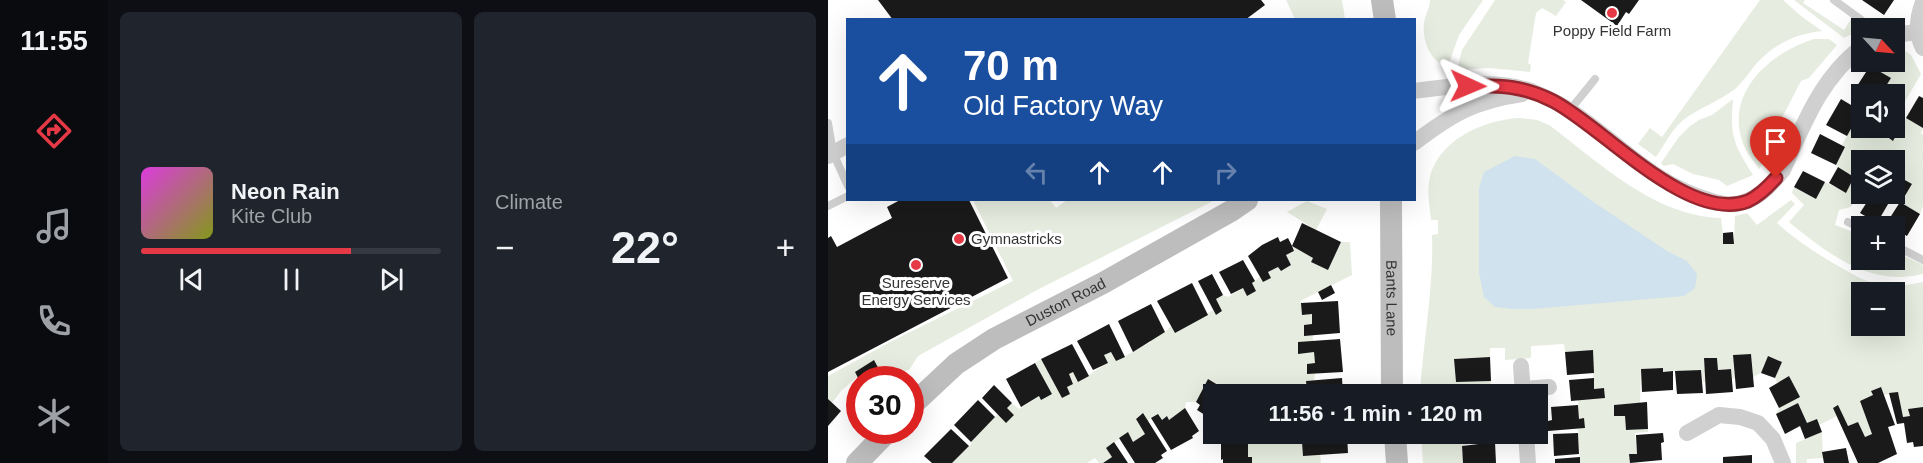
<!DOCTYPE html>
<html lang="en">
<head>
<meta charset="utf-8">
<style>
  :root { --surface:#171b24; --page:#20242c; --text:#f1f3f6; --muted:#9ea1a6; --line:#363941; --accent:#e63946 }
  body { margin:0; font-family:Helvetica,sans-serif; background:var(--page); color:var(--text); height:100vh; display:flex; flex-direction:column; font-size:22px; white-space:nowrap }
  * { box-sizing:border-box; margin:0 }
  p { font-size:20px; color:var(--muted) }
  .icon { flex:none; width:33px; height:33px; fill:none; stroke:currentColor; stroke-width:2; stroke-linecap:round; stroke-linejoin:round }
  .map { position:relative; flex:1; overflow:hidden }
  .drawer { display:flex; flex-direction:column; gap:12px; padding:12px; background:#0d0f14; width:720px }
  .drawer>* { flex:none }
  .hud { position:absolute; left:18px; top:18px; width:570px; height:183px; border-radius:0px; box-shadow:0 6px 24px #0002; background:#1a4fa0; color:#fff; overflow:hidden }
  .needle { width:39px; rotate:116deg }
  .controls { position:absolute; left:1023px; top:18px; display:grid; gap:12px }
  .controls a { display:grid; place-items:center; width:54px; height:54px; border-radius:0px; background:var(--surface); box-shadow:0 6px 24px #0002; font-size:30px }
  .speed { position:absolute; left:18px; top:366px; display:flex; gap:12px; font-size:30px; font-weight:700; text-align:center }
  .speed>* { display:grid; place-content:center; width:78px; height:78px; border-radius:50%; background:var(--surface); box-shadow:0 6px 24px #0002; line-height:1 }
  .speed .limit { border:9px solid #d22; background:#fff; color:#111 }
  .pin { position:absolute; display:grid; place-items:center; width:51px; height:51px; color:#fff; margin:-62px -26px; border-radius:50% 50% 50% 0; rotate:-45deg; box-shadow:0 0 6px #0007 }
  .pin .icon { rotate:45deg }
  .me { position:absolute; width:66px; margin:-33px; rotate:91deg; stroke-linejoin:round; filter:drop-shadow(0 0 4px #0008) }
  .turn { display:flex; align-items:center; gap:21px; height:126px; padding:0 18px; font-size:27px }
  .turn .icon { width:78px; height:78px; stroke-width:2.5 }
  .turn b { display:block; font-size:42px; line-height:51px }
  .lanes { display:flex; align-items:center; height:57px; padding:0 18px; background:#0003; justify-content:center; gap:30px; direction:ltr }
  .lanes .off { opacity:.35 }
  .big { font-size:45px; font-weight:600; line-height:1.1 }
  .drawer .tile { flex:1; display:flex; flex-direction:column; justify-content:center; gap:9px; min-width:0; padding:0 21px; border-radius:9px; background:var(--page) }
  .song { display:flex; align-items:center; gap:18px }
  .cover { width:72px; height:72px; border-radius:9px; background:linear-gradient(135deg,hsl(300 70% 55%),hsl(70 70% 35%)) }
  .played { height:6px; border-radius:3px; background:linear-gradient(90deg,var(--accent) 70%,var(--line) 70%) }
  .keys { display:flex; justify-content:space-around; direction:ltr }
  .heat { display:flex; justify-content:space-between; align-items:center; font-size:33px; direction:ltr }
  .drawer .tiles { flex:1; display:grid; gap:12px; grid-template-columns:repeat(2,1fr) }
  .trip { position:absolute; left:375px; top:384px; width:345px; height:60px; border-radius:0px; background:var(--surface); box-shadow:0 6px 24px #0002; font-weight:600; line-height:60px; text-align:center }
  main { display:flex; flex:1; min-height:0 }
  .dock { display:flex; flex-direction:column; width:108px; justify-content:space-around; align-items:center; background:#090b0e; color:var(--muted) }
  .dock .icon { width:42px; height:42px }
  .dock .active { color:var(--accent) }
  .dock b { font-size:27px; color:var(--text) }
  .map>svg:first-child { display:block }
  .green { fill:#e6ecdf; fill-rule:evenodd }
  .water { fill:#cfe2ee }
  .building { fill:#1a1a1a }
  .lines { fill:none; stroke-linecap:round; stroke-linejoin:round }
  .lane { stroke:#d0d0d0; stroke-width:8 }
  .street { stroke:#d0d0d0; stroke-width:16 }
  .secondary { stroke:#bdbdbd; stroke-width:22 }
  .route-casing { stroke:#96252e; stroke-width:15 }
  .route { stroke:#e63946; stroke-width:10 }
  .poi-dot { fill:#e63946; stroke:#fff; stroke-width:2 }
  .labels { text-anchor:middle; stroke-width:6; stroke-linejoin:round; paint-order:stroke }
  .poi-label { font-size:15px; fill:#333; stroke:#fff }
  .street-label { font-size:15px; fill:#333; stroke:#fff }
</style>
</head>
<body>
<main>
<nav class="dock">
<b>11:55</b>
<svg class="icon active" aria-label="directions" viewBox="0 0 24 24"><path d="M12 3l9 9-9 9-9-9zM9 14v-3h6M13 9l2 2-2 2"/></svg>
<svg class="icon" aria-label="music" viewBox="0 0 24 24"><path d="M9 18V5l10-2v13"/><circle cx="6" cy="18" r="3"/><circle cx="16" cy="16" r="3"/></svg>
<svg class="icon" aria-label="phone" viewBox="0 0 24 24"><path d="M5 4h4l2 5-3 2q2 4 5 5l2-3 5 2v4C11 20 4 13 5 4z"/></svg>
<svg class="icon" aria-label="climate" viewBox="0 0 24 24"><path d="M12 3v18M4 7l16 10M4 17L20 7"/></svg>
</nav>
<section class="drawer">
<div class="tiles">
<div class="tile">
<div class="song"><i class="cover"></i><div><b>Neon Rain</b><p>Kite Club</p></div></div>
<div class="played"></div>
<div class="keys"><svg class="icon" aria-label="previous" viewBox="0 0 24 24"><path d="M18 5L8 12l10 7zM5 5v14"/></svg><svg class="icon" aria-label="pause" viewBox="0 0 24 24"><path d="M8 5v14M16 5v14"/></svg><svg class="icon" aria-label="next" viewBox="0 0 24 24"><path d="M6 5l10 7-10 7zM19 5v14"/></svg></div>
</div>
<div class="tile"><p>Climate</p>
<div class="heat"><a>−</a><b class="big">22°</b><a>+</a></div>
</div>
</div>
</section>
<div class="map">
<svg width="1095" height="463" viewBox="0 0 1095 463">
  <rect width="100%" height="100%" fill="#fff"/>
  <g class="green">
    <polygon points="458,0 514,0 517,19 467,19"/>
    <path d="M 602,0 L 655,0 L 631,35 L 620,66 C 602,63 594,40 596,23 C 597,15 602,8 602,0 Z"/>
    <polygon points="667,0 735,0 738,2 728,16 714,8 708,13 700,63 703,65 702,72 661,68 629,70 634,50"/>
    <path d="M 932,0 L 955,0 L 973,16 L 994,31 C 970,33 946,44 929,63 C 922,71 916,81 908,88 C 890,103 865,109 849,126 C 841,135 835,147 828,157 L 810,144 L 822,128 L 834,137 Z"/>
    <polygon points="966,0 977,0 975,3 1016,30 1023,19 1031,30 1016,38"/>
    <path d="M 986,39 L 1001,39 L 1009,45 L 981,78 L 973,81 L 940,145 L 940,157 L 931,169 C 927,163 921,156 918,150 C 892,97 940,53 986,39 Z"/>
    <polygon points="1073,48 1083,55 1093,74 1067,119 1069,111 1067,109 1066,94 1053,94 1063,78 1042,66 1032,65 1037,62 1066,62 1067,49"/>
    <path d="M 905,99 C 902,136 905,143 925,175 L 899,186 L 891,180 L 865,174 L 845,164 L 836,166 L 833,163 L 851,137 L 862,126 L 871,120 L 884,115 Z"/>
    <path d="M 1033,111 L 1034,128 L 1061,128 L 1057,135 L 1065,140 L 1078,118 L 1095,128 L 1093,133 L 1095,135 L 1095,206 L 1092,214 L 1072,202 L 1084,185 L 1075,179 L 1067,193 L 1066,160 L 1034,160 L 1033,190 L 1023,207 L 1011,210 L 1007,225 L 1033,235 L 1034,260 L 1066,260 L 1067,252 L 1095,265 L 1095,274 C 1042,287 1000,254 961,222 L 976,205 L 964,193 L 966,187 L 988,199 L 997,182 L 1018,192 L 1026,177 L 1008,165 L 1017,148 L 1014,145 Z"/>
    <path d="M 691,118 L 709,120 L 721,125 C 772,163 826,216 893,218 L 896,244 L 906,243 L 907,216 L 919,213 L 929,225 L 963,200 L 967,204 L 949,223 C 970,242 994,257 1019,271 C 1025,274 1032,279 1039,281 C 1058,287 1077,286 1095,282 L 1095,407 L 1081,409 L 1082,416 L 1075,417 L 1070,392 L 1055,395 L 1052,387 L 1043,391 L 1045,395 L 1032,401 L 1044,434 L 1037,437 L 1030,422 L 1020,426 L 1010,406 L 1006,408 L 1009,416 L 991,425 L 979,423 L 970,403 L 948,414 L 951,408 L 971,396 L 961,376 L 949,383 L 947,378 L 954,362 L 940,356 L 933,373 L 925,377 L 923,354 L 905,355 L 907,378 L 904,379 L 903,369 L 890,370 L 889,358 L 876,359 L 878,382 L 875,382 L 873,370 L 835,372 L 835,368 L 813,369 L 812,403 L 786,405 L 787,416 L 797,416 L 798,430 L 820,429 L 820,432 L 807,433 L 809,454 L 802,454 L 809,463 L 752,463 L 750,429 L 757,428 L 756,419 L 751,419 L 750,400 L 777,397 L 776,388 L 766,389 L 764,350 L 737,352 L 736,344 L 703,346 L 703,358 L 677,360 L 677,348 L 662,348 L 662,357 L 626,359 L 628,382 L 663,381 L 662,385 L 623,388 L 623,394 L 592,394 C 595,341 606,288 604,235 L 610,234 L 610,220 L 603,220 C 602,208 599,194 601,182 C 607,141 655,120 691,118 ZM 1034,292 L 1066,292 L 1066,326 L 1034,326 Z"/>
    <polygon points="145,200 222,200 228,208 239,200 387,200 209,290 90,356 81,370 54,375 46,360 27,372 29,377 13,391 4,403 0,399 0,376 64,341 185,281"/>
    <polygon points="479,201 499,209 488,230 459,212"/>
    <path d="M 513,242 L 522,242 L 524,275 L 472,301 L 484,314 L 485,341 L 470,343 L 470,353 L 486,352 L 487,363 L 479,364 L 479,374 L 487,374 L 486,380 L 478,381 L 479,391 L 488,391 L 488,394 L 418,394 L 420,390 L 411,385 L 405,394 L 380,379 L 368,402 L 358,402 L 357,408 L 341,420 L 339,416 L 334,420 L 323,418 L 320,421 L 315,414 L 308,418 L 317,434 L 305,442 L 300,433 L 278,448 L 284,457 L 275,463 L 271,463 L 267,458 L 259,463 L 124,463 L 141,446 L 143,445 L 143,442 L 170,414 L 178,422 L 186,415 L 179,408 L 184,403 L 191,409 L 211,396 L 213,399 L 224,394 L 207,363 L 213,359 L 234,398 L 242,394 L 239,387 L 245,383 L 241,374 L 245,372 L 251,382 C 261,376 268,369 280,363 L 276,355 L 283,352 L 288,361 L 323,342 L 323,339 L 337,332 L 343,326 L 347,333 L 385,310 L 388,315 L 394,312 L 388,299 L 394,295 L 400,297 L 415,288 L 419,295 L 428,291 L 424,283 L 432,277 L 435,282 L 443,278 L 440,272 L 450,267 L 453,271 L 463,265 L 458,255 L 466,252 L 464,246 L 485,258 L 483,262 L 499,269 Z"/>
    <polygon points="994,432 995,458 979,459 979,463 968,463 968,443"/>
    <polygon points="428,434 492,434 492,440 474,442 492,454 493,463 424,463 424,457 420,457 420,443 428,443"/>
    <polygon points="593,434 638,434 639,445 634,446 635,463 595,463"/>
  </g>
  <polygon class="water" points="687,156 707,159 764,201 839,251 859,261 869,274 867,288 856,296 704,309 684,309 667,307 656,297 651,273 651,188 656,172"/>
  <g class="building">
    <polygon points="50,0 433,0 437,5 417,20 65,20"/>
    <polygon points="753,0 811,0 801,14 798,12 789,26"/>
    <polygon points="1034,0 1066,0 1056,15"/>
    <polygon points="1042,66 1063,78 1053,94 1044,94 1029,86"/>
    <polygon points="1091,96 1095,98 1095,128 1078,118"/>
    <polygon points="1013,99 1033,111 1019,136 998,125"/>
    <polygon points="1066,119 1074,124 1065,141 1057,135 1061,128 1066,128"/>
    <polygon points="992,134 1017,147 1008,165 983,153"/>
    <polygon points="1010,167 1026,177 1018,193 1001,183"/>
    <polygon points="975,171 997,182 988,199 966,187"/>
    <polygon points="1075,179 1084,184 1075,199 1066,193"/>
    <polygon points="1044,194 1053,194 1063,199 1049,223 1032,213"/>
    <polygon points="72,200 141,200 180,278 0,372 0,238 3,236 9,247 41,230 64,218 59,207"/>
    <polygon points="1072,202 1092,214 1079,236 1066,229 1066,226 1058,224"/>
    <polygon points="474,223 513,242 500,270 483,262 485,258 464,246 466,251 458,255 463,265 453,271 450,267 440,272 443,278 435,282 420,256 434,245 450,237 452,242 460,238 464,246"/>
    <polygon points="905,232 906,244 895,244 895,233"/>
    <polygon points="415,260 427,281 424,283 428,291 419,296 415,288 403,294 391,272"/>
    <polygon points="384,274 395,295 388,299 394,311 388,315 370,281"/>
    <polygon points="364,283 380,315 347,333 329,301"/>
    <polygon points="503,285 507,293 494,300 490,292"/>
    <polygon points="510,301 512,333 476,336 476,325 484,324 484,314 474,315 473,303"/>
    <polygon points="323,304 337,332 305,352 290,321"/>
    <polygon points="281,324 297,357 288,361 283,352 276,355 280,363 265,370 249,341"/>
    <polygon points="512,339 515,372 479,374 479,364 487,363 486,352 470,354 470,342"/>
    <polygon points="244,344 261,376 250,382 245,372 241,374 245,384 239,387 242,394 234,398 213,359"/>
    <polygon points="765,350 766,373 739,375 737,352"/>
    <polygon points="923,354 926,387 908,389 905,355"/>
    <polygon points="940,356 954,362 947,378 933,373"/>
    <polygon points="662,357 663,381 628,382 626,359"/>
    <polygon points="876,358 889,358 890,370 903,369 905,392 878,394"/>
    <polygon points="46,360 54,375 45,380 31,380 27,372"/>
    <polygon points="207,363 224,394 213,400 211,396 193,407 178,379"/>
    <polygon points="835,368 835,372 845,371 845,390 814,392 813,369"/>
    <polygon points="873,370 875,393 849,394 847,371"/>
    <polygon points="961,376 972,397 951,408 941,388"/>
    <polygon points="514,378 515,394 488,394 488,391 479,392 478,381"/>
    <polygon points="766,378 766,389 776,388 777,398 743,401 741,380"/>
    <polygon points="380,379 405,394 411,385 420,390 418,394 386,394 386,424 375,417 377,415 369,410 372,405 368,402"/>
    <polygon points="166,385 184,403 179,408 186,415 178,423 154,398"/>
    <polygon points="662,385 663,394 623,394 623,388"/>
    <polygon points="1053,387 1067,425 1060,427 1069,454 1050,463 1030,463 1005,408 1010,405 1020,426 1030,422 1037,437 1044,434 1032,401 1045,395 1043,391"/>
    <polygon points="1070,392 1075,417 1082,416 1080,409 1095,407 1095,446 1086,447 1085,442 1079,443 1076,423 1069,424 1061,393"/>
    <polygon points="0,399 13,411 0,426"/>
    <polygon points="150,400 167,417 143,442 126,425"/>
    <polygon points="819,402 820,429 798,430 797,416 786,416 786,405"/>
    <polygon points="970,403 979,423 989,419 994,432 977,439 972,426 957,434 948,414"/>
    <polygon points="750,405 751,419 756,418 757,428 720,431 720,421 724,420 723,407"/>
    <polygon points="357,408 371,431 364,436 365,438 343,450 323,418 330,414 334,420 339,416 341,420"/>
    <polygon points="315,413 339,451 333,455 335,458 327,463 307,463 291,438 300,432 305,442 317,434 308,419"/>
    <polygon points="123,429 141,446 124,463 104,463 96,456"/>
    <polygon points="750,433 751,454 726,456 725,434"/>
    <polygon points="835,433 836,442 833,443 834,460 802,463 801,454 809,454 808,435"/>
    <polygon points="397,434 428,434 428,443 420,443 420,457 424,457 424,463 395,463 395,459 393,460 393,442 396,442"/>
    <polygon points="492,434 519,434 520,453 475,456 474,442 492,440"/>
    <polygon points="638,434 665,434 666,439 639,441"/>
    <polygon points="286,442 300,463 275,463 284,457 278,448"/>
    <polygon points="667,442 668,463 635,463 634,446"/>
    <polygon points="1018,448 1021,463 996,463 994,452"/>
    <polygon points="924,455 924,463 895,463 895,457"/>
    <polygon points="752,457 752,463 727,463 727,459"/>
  </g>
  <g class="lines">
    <g class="lane">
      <polyline points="1006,0 1032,19 1042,28"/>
      <polyline points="742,110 767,79"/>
      <polyline points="0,123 5,153 20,186"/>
      <polyline points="0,206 20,196"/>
      <polyline points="1020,222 1034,229"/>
      <polyline points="1066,245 1095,260"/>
    </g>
    <g class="street">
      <path d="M 1095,2 C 1089,18 1087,33 1095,48"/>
      <polyline points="1066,35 1089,32"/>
      <path d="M 586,91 C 623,86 673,78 708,93 C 719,98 731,103 741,110 C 788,140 825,185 881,200 C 890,203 900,205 908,204 C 929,201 943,185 955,170 C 975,126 993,77 1034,47"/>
      <path d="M 586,143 C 624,114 646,101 694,94"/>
      <polyline points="0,156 20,145"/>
      <polyline points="693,366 695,394"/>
      <polyline points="695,389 721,387"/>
      <polyline points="859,433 891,415 912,417 930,423 945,439 955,463"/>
      <polyline points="698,434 700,463"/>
    </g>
    <g class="secondary">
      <polyline points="554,0 557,20"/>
      <path id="s1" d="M 563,200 L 564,394"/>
      <path id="s2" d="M 82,407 L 128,364 L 166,339 L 275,283 L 403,211 L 419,200"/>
      <polyline points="567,434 569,463"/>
      <polyline points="29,463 61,430"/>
    </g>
  </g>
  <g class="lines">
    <g class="route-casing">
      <path id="route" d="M 640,86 C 672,85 696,86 725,101 C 774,126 860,224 920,201 C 931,196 940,187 948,178"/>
    </g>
    <use href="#route" class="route"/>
  </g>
  <g class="poi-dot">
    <circle cx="784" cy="13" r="6"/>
    <circle cx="131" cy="239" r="6"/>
    <circle cx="88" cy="265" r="6"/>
  </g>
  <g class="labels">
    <g class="poi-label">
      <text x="784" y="36">Poppy Field Farm</text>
      <text x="143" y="244" text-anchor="start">Gymnastricks</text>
      <text x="88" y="288">Sureserve<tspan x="88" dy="17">Energy Services</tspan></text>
    </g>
    <g class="street-label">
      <text dy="5" stroke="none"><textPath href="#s1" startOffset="98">Bants Lane</textPath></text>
      <text dy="5" stroke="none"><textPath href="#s2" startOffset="189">Duston Road</textPath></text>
    </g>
  </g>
</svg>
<div class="controls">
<a><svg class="needle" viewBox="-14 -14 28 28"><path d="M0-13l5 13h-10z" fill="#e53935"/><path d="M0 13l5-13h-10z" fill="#9ea1a6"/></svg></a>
<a><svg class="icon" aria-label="sound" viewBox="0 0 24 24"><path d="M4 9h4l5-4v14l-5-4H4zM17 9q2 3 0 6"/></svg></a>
<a><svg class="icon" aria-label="layers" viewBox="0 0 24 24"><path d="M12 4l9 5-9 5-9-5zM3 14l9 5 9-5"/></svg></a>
<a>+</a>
<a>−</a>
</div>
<div class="speed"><div class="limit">30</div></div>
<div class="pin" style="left:948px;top:178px;background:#d93025"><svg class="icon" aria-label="arrive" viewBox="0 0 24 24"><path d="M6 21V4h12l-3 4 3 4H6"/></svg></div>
<svg class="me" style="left:640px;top:86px" viewBox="-20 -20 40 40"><path d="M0-17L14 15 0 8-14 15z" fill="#e63946" stroke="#fff" stroke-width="4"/></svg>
<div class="trip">11:56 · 1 min · 120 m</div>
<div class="hud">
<div class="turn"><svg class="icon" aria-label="ahead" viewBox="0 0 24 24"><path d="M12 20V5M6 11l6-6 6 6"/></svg><div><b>70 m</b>Old Factory Way</div></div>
<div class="lanes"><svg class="icon off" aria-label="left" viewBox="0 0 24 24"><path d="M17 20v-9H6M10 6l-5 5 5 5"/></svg><svg class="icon" aria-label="ahead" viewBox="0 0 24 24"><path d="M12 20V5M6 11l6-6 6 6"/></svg><svg class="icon" aria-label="ahead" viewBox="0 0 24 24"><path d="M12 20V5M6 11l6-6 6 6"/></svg><svg class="icon off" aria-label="right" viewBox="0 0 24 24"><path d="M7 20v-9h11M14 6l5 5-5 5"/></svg></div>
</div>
</div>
</main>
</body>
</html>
